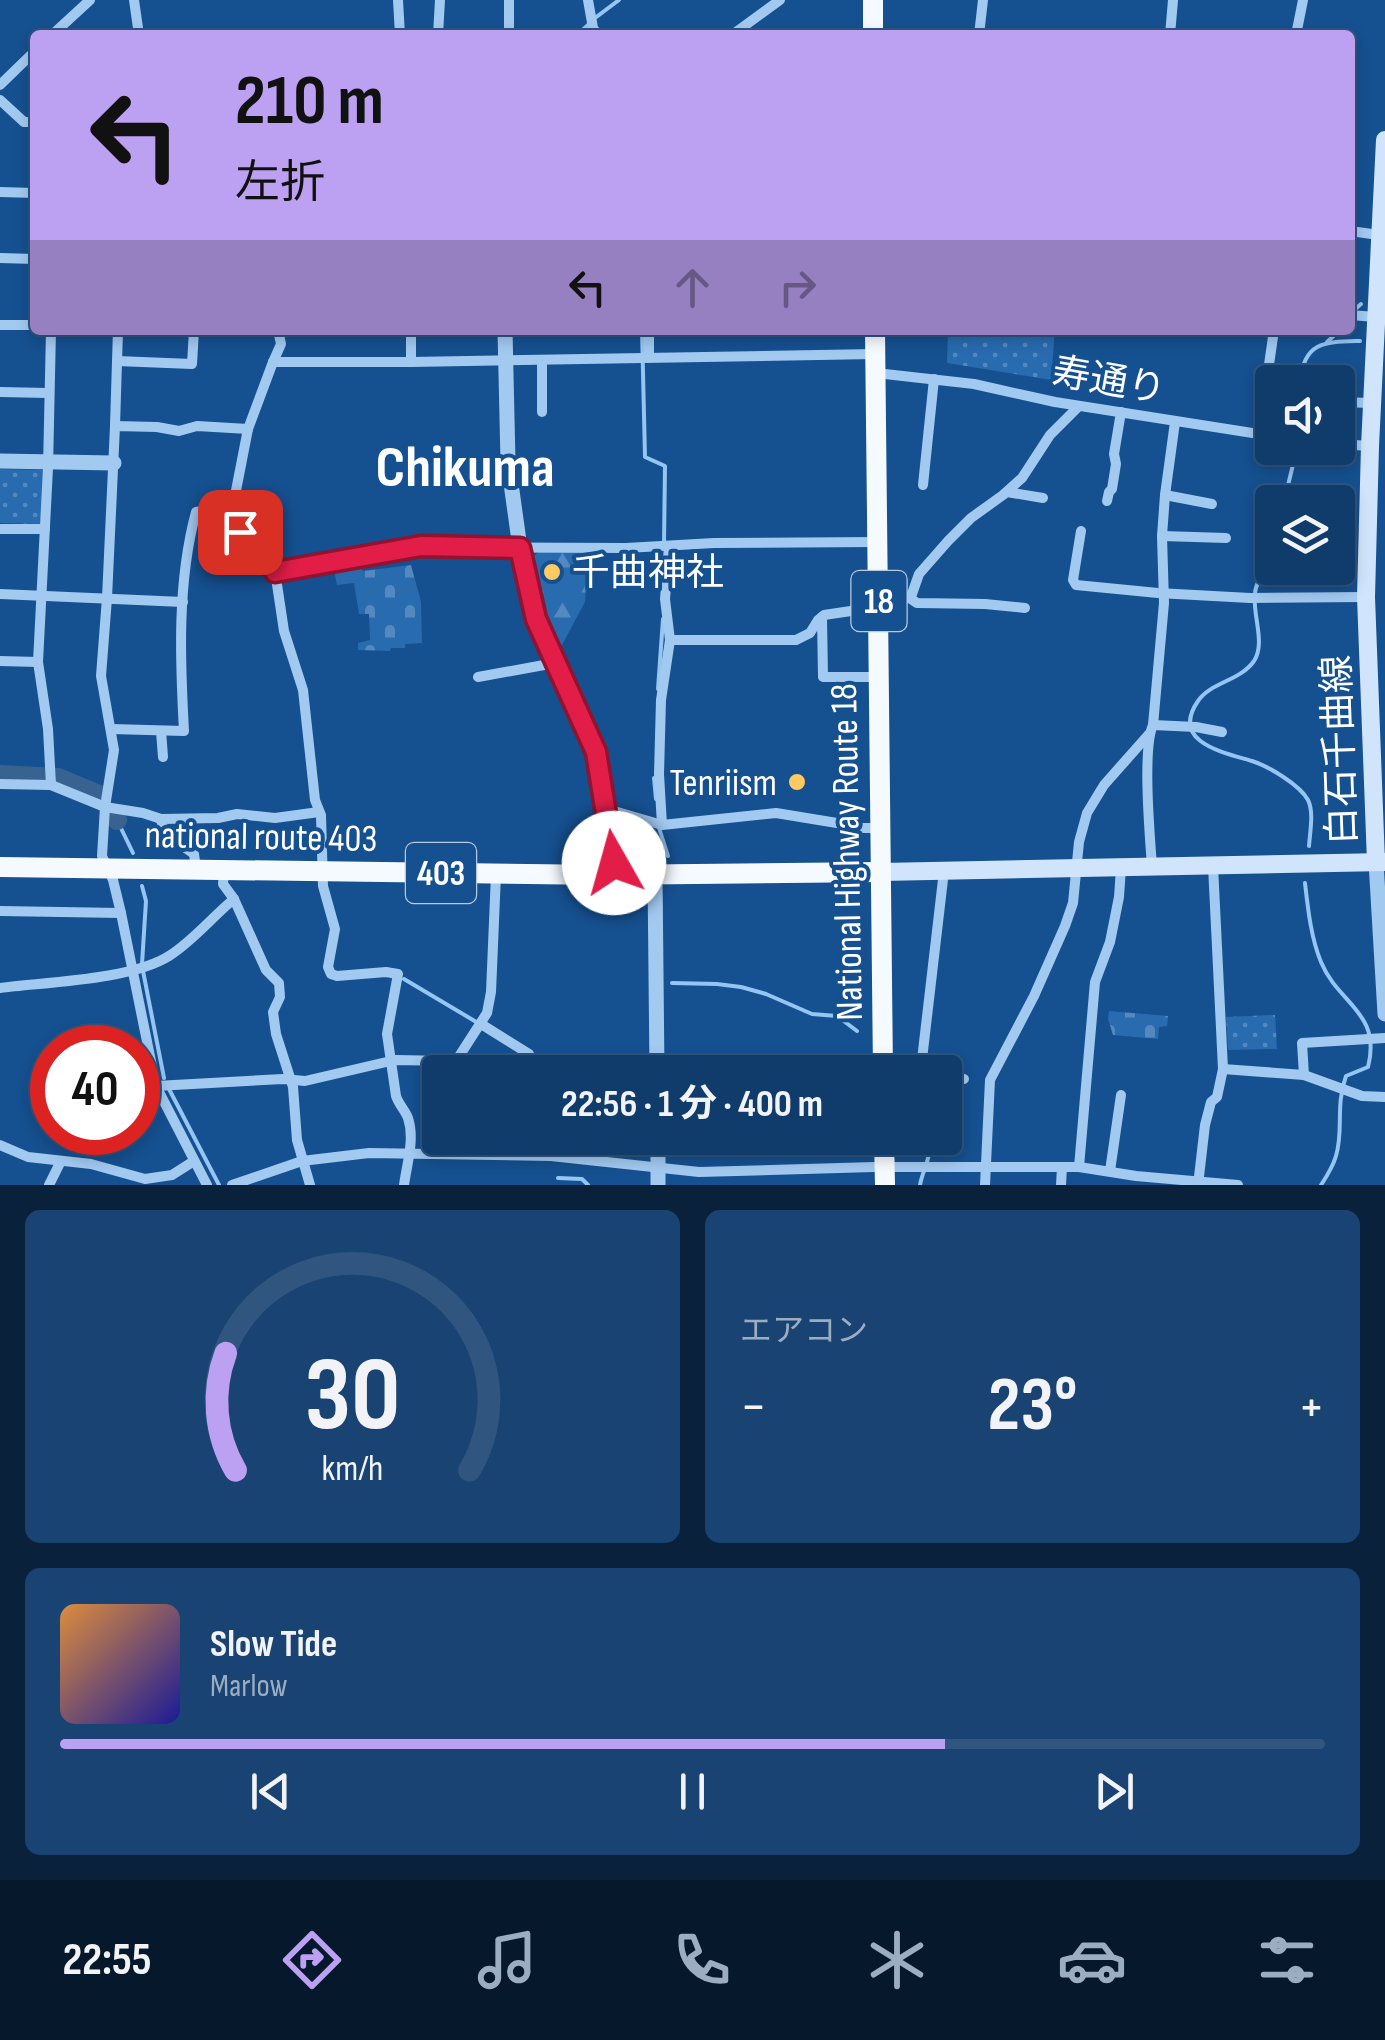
<!DOCTYPE html>
<html lang="ja">
<head>
<meta charset="utf-8">
<style>
  :root { --surface:#103c6c; --page:#194372; --text:#f1f3f6; --muted:#9cadc2; --line:#30567f; --accent:#bca0f2 }
  body { margin:0; font-family:"Sofia Sans Condensed","Noto Sans JP",sans-serif; background:var(--page); color:var(--text); height:100vh; display:flex; flex-direction:column; font-size:38px; white-space:nowrap }
  * { box-sizing:border-box; margin:0 }
  p { font-size:32px; color:var(--muted) }
  .icon { flex:none; width:55px; height:55px; fill:none; stroke:currentColor; stroke-width:2; stroke-linecap:round; stroke-linejoin:round }
  .map { position:relative; height:1185px; overflow:hidden }
  .details { display:flex; flex-direction:column; gap:25px; padding:25px; background:#09213b; flex:1 }
  .details>* { flex:none }
  .guide { position:absolute; left:30px; top:30px; width:1325px; height:305px; border-radius:10px; box-shadow:0 5px 15px #0003,0 0 0 2px var(--line); background:#bca0f2; color:#111; overflow:hidden }
  .fabs { position:absolute; left:1255px; top:365px; display:grid; gap:20px }
  .fabs a { display:grid; place-items:center; width:100px; height:100px; border-radius:10px; background:var(--surface); box-shadow:0 5px 15px #0003,0 0 0 2px var(--line); font-size:50px }
  .speed { position:absolute; left:30px; top:1025px; display:flex; gap:20px; font-size:50px; font-weight:700; text-align:center }
  .speed>* { display:grid; place-content:center; width:130px; height:130px; border-radius:50%; background:var(--surface); box-shadow:0 5px 15px #0003,0 0 0 2px var(--line); line-height:1 }
  .speed .limit { border:15px solid #d22; background:#fff; color:#111 }
  .pin { position:absolute; display:grid; place-items:center; width:85px; height:85px; color:#fff; margin:-42px; border-radius:20px; box-shadow:0 5px 15px #0006 }
  .me { position:absolute; width:110px; margin:-55px; rotate:353deg; stroke-linejoin:round; filter:drop-shadow(0 0 8px #0008) }
  .turn { display:flex; align-items:center; gap:35px; height:210px; padding:0 40px; font-size:45px }
  .turn .icon { width:130px; height:130px; stroke-width:2.5 }
  .turn b { display:block; font-size:70px; line-height:85px }
  .lanes { display:flex; align-items:center; height:95px; padding:0 40px; background:#0003; justify-content:center; gap:50px; direction:ltr }
  .lanes .off { opacity:.35 }
  .big { font-size:75px; font-weight:700; line-height:1.1 }
  .details .widget { flex:1; display:flex; flex-direction:column; justify-content:center; gap:15px; min-width:0; padding:0 35px; border-radius:15px; background:var(--page) }
  .details .dial { align-items:center; gap:0 }
  .dial svg { height:260px; overflow:visible; fill:none; stroke:var(--line); stroke-width:7; stroke-linecap:round; text-anchor:middle }
  .dial text { fill:var(--text); stroke:none }
  .song { display:flex; align-items:center; gap:30px }
  .cover { width:120px; height:120px; border-radius:15px; background:linear-gradient(135deg,hsl(30 70% 55%),hsl(240 70% 35%)) }
  .played { height:10px; border-radius:5px; background:linear-gradient(90deg,var(--accent) 70%,var(--line) 70%) }
  .keys { display:flex; justify-content:space-around; direction:ltr }
  .heat { display:flex; justify-content:space-between; align-items:center; font-size:55px; direction:ltr }
  .details .tiles { flex:1; display:grid; gap:25px; grid-template-columns:1fr 1fr }
  .widget:last-child { grid-column:span 2 }
  .trip { position:absolute; left:422px; top:1055px; width:540px; height:100px; border-radius:10px; background:var(--surface); box-shadow:0 5px 15px #0003,0 0 0 2px var(--line); font-weight:700; line-height:100px; text-align:center }
  .tabs { display:flex; height:160px; justify-content:space-around; align-items:center; background:#06182b; color:var(--muted) }
  .tabs .icon { width:70px; height:70px }
  .tabs .selected { color:var(--accent) }
  .tabs b { font-size:45px; color:var(--text) }
  .map>svg:first-child { display:block }
  .forest { fill:url(#forest-firs) }
  .cemetery { fill:url(#cemetery-stones) }
  .park { fill:url(#park-dots) }
  .lines { fill:none; stroke-linecap:round; stroke-linejoin:round }
  .stream { stroke:#94c5f3; stroke-width:4 }
  .river { stroke:#386391; stroke-width:20 }
  .minor { stroke:#a2c9f0; stroke-width:10 }
  .tertiary { stroke:#a2c9f0; stroke-width:15 }
  .secondary { stroke:#d0e5fb; stroke-width:18 }
  .trunk { stroke:#f5faff; stroke-width:20 }
  .route-casing { stroke:#92132f; stroke-width:25 }
  .route { stroke:#e11d48; stroke-width:18 }
  .poi-dot { fill:#ffca61; stroke:#155090; stroke-width:4 }
  .labels { text-anchor:middle; stroke-width:8; stroke-linejoin:round; paint-order:stroke }
  .shield { fill:#155090; stroke:#b9cade; stroke-width:2.5 }
  .shield-label { font-size:35px; font-weight:bold; fill:#fff }
  .street-label { font-size:38px; fill:#fff; stroke:#155090 }
  .poi-label { font-size:38px; fill:#fff; stroke:#155090; text-anchor:start }
  .town-label { font-size:58px; font-weight:bold; fill:#fff; stroke:#155090 }
</style>
</head>
<body>
<div class="map">
<svg width="1385" height="1185" viewBox="0 0 1385 1185">
  <defs>
    <pattern id="forest-firs" width="22" height="20" patternUnits="userSpaceOnUse" patternTransform="scale(2.5)"><rect width="22" height="20" fill="#286baf"/><path d="M5 1l3.5 6h-7zM16 11l3.5 6h-7z" fill="#5389bf"/></pattern>
    <pattern id="cemetery-stones" width="16" height="16" patternUnits="userSpaceOnUse" patternTransform="scale(2.5)"><rect width="16" height="16" fill="#286baf"/><path d="M2 7V4a2 2 0 0 1 4 0v3zM10 15v-3a2 2 0 0 1 4 0v3z" fill="#5389bf"/></pattern>
    <pattern id="park-dots" width="8" height="8" patternUnits="userSpaceOnUse" patternTransform="scale(2.5)"><rect width="8" height="8" fill="#286baf"/><path d="M2 2h.1M6 6h.1" fill="none" stroke="#5389bf" stroke-width="1.8" stroke-linecap="round"/></pattern>
  </defs>
  <rect width="100%" height="100%" fill="#155090"/>
  <path class="forest" d="M 538,552 L 588,552 L 585,602 L 562,645 L 555,645 C 543,617 537,590 531,560 Z"/>
  <g class="cemetery">
    <polygon points="354,561 363,571 411,565 421,602 422,643 405,644 405,648 391,648 390,651 358,650 358,643 370,640 369,614 359,614 354,583 337,585 333,564"/>
    <polygon points="1109,1011 1168,1016 1167,1026 1159,1027 1158,1039 1113,1035 1108,1019"/>
  </g>
  <g class="park">
    <polygon points="948,330 1055,330 1051,380 947,363"/>
    <polygon points="0,469 44,470 42,524 0,523"/>
    <polygon points="1275,1015 1277,1049 1228,1050 1226,1017"/>
  </g>
  <g class="lines">
    <g class="stream">
      <polyline points="595,18 619,0"/>
      <polyline points="577,35 588,25"/>
      <polyline points="1353,311 1361,304"/>
      <polyline points="642,330 645,457 665,466 664,544"/>
      <polyline points="1327,342 1340,330"/>
      <path d="M 1300,382 C 1304,341 1325,342 1360,341"/>
      <polyline points="1284,502 1297,448"/>
      <path d="M 1272,560 C 1266,570 1256,581 1255,593 C 1252,614 1266,643 1254,661 C 1240,681 1211,682 1198,701 C 1169,743 1226,753 1252,761 C 1268,766 1300,785 1308,800 C 1314,812 1310,832 1309,846"/>
      <polyline points="658,689 663,619"/>
      <polyline points="654,778 656,799"/>
      <polyline points="117,820 133,853"/>
      <polyline points="659,828 668,856"/>
      <path d="M 1305,883 C 1308,909 1311,938 1321,962 C 1338,1004 1382,1012 1368,1067 L 1346,1076 C 1335,1107 1344,1129 1336,1156 C 1333,1166 1327,1176 1321,1185"/>
      <polyline points="142,886 146,901 142,964"/>
      <polyline points="143,971 164,1078"/>
      <polyline points="404,979 478,1023"/>
      <polyline points="672,983 717,984 741,987 766,994 812,1014 837,1016 857,1031"/>
      <polyline points="895,1055 914,1066"/>
      <polyline points="169,1089 219,1185"/>
      <polyline points="558,1178 582,1179 588,1185"/>
      <path d="M 920,1185 C 923,1168 934,1154 927,1138"/>
    </g>
    <g class="river">
      <polyline points="0,775 58,778 99,795"/>
      <polyline points="114,816 117,820"/>
    </g>
    <g class="minor">
      <polyline points="134,0 139,35"/>
      <polyline points="398,0 400,35"/>
      <polyline points="588,0 593,28 598,35"/>
      <polyline points="52,35 90,0"/>
      <polyline points="438,35 440,0"/>
      <polyline points="509,35 509,0"/>
      <polyline points="732,35 780,0"/>
      <polyline points="979,35 983,0"/>
      <polyline points="1170,35 1173,0"/>
      <polyline points="1296,35 1303,0"/>
      <polyline points="0,85 35,51"/>
      <polyline points="0,100 24,122 35,122"/>
      <polyline points="0,192 35,193"/>
      <polyline points="1350,231 1379,235"/>
      <polyline points="0,258 35,259"/>
      <polyline points="1350,315 1376,317"/>
      <polyline points="0,325 35,325"/>
      <polyline points="51,330 48,468 38,662 48,729 51,785"/>
      <polyline points="649,330 649,357"/>
      <polyline points="542,360 542,412"/>
      <polyline points="117,361 192,364 194,330"/>
      <polyline points="273,362 281,344 278,330"/>
      <polyline points="411,362 411,330"/>
      <polyline points="876,373 974,384 1055,402 1272,436"/>
      <polyline points="0,392 48,393"/>
      <polyline points="1338,402 1372,403"/>
      <polyline points="115,426 118,330"/>
      <polyline points="1259,434 1274,330"/>
      <polyline points="1338,444 1370,446"/>
      <polyline points="923,485 934,379"/>
      <polyline points="1007,492 1043,498"/>
      <polyline points="1165,495 1212,504"/>
      <polyline points="1107,501 1109,492 1112,489 1116,464 1114,454 1121,412"/>
      <polyline points="0,529 45,529"/>
      <polyline points="1081,531 1073,580 1076,585 1158,593 1250,598 1366,597"/>
      <polyline points="1162,536 1226,538"/>
      <polyline points="275,571 421,547 626,548 714,543 877,542"/>
      <polyline points="0,594 183,602"/>
      <polyline points="908,597 917,603 985,604 1025,608"/>
      <polyline points="822,617 823,677 880,677"/>
      <polyline points="670,640 796,640 810,633 818,620 824,615 871,608 908,597 912,594 919,574 948,541 971,518 1003,495 1022,478 1050,435 1079,406"/>
      <polyline points="0,661 38,662"/>
      <polyline points="478,677 555,663"/>
      <polyline points="1153,725 1196,727 1222,732"/>
      <path d="M 111,729 L 184,731 C 180,659 177,582 196,512 L 233,506"/>
      <polyline points="161,731 163,757"/>
      <polyline points="0,784 51,785 105,807 143,813 161,819 218,818 237,814 275,818 319,812"/>
      <polyline points="607,809 662,825 776,813 843,824 851,828 880,828"/>
      <polyline points="161,819 164,833 194,854 196,869"/>
      <polyline points="662,825 659,774 661,700 670,640 665,599 669,546"/>
      <path d="M 1152,867 C 1150,837 1142,749 1153,725 L 1164,603 L 1162,536 L 1165,495 L 1175,422"/>
      <polyline points="224,870 223,884 234,899 266,970 279,983 280,997 273,1012 276,1034 293,1087 297,1140 310,1185"/>
      <polyline points="0,911 121,913"/>
      <path d="M 0,988 C 46,982 131,980 169,956 C 193,941 212,917 234,899"/>
      <polyline points="481,1024 529,1054 536,1072"/>
      <polyline points="884,1058 915,1072 921,1068 939,1072"/>
      <polyline points="921,1068 944,871"/>
      <polyline points="1223,1069 1304,1075 1362,1096 1385,1097"/>
      <polyline points="945,1074 964,1079"/>
      <polyline points="1304,1075 1302,1043 1385,1038"/>
      <polyline points="156,1086 283,1079 305,1081 395,1060 451,1061 458,1058 487,1013 491,992 496,874"/>
      <polyline points="0,1145 28,1157 91,1164 145,1179 172,1175 194,1161"/>
      <polyline points="551,1156 552,1138"/>
      <polyline points="1079,1167 1095,982 1110,942 1119,897 1121,868"/>
      <polyline points="1110,1171 1121,1095"/>
      <polyline points="49,1185 61,1161"/>
      <polyline points="207,1185 156,1086 121,913 113,880 102,856 105,807 114,750 101,676 107,598 115,426 157,427 179,431 197,426 248,429"/>
      <polyline points="232,1185 302,1161 369,1153 551,1156 699,1172 874,1167 1079,1167 1136,1176 1238,1185"/>
      <path d="M 404,1185 C 407,1163 415,1139 408,1118 C 405,1110 399,1105 396,1096 L 387,1034 L 398,974 L 386,972 L 337,976 L 331,974 L 328,967 L 335,929 L 323,886 L 321,815 L 315,800 L 303,690 L 284,631 L 275,571 L 266,553 L 240,532 L 233,506 L 248,429 L 273,362 L 411,362 L 875,354"/>
      <polyline points="985,1185 990,1080 1034,996 1065,926 1073,903 1079,842 1087,813 1104,785 1150,733"/>
      <polyline points="1061,1185 1062,1167"/>
      <polyline points="1198,1185 1205,1125 1211,1102 1217,1097 1223,1069 1213,866"/>
    </g>
    <g class="tertiary">
      <polyline points="505,330 508,462 520,548 536,619 596,751 607,809 613,875"/>
      <polyline points="0,461 114,463"/>
      <polyline points="1376,862 1385,1014"/>
      <polyline points="655,875 657,1072"/>
      <polyline points="658,1138 658,1185"/>
    </g>
    <g class="secondary">
      <polyline points="1376,862 1366,597 1370,446 1385,140"/>
      <polyline points="881,872 1385,862"/>
    </g>
    <g class="trunk">
      <polyline points="873,0 873,35"/>
      <polyline points="875,330 883,1072"/>
      <polyline points="0,867 603,875 881,872"/>
      <polyline points="884,1138 885,1185"/>
    </g>
  </g>
  <g class="lines">
    <g class="route-casing">
      <polyline id="route" points="240,532 266,553 275,572 421,546 520,548 536,619 596,752 614,863"/>
    </g>
    <use href="#route" class="route"/>
  </g>
  <g class="poi-dot">
    <circle cx="552" cy="572" r="10"/>
    <circle cx="797" cy="782" r="10"/>
  </g>
  <g class="labels">
    <g class="shield">
      <rect x="851.5" y="571" width="55" height="60" rx="8"/>
      <rect x="406" y="843" width="70" height="60" rx="8"/>
    </g>
    <g class="shield-label">
      <text x="879" y="613">18</text>
      <text x="441" y="885">403</text>
    </g>
    <g class="street-label">
      <text transform="translate(1109 380) rotate(10)" y="13">寿通り</text>
      <text transform="translate(1339 750) rotate(-92)" y="13">白石千曲線</text>
      <text transform="translate(261 836) rotate(1)" y="13">national route 403</text>
      <text transform="translate(846 852) rotate(-91)" y="13">National Highway Route 18</text>
    </g>
    <g class="poi-label">
      <text x="572" y="585">千曲神社</text>
      <text x="777" y="795" text-anchor="end">Tenriism</text>
    </g>
    <g class="town-label">
      <text x="465" y="486">Chikuma</text>
    </g>
  </g>
</svg>
<div class="fabs">
<a><svg class="icon" aria-label="sound" viewBox="0 0 24 24"><path d="M4 9h4l5-4v14l-5-4H4zM17 9q2 3 0 6"/></svg></a>
<a><svg class="icon" aria-label="layers" viewBox="0 0 24 24"><path d="M12 4l9 5-9 5-9-5zM3 14l9 5 9-5"/></svg></a>
</div>
<div class="speed"><div class="limit">40</div></div>
<div class="pin" style="left:240px;top:532px;background:#d93025"><svg class="icon" aria-label="arrive" viewBox="0 0 24 24"><path d="M6 21V4h12l-3 4 3 4H6"/></svg></div>
<svg class="me" style="left:614px;top:863px" viewBox="-20 -20 40 40"><circle r="19" fill="#fff"/><path d="M0-13L10 11 0 6-10 11z" fill="#e11d48"/></svg>
<div class="trip">22:56 · 1 分 · 400 m</div>
<div class="guide">
<div class="turn"><svg class="icon" aria-label="left" viewBox="0 0 24 24"><path d="M17 20v-9H6M10 6l-5 5 5 5"/></svg><div><b>210 m</b>左折</div></div>
<div class="lanes"><svg class="icon" aria-label="left" viewBox="0 0 24 24"><path d="M17 20v-9H6M10 6l-5 5 5 5"/></svg><svg class="icon off" aria-label="ahead" viewBox="0 0 24 24"><path d="M12 20V5M6 11l6-6 6 6"/></svg><svg class="icon off" aria-label="right" viewBox="0 0 24 24"><path d="M7 20v-9h11M14 6l5 5-5 5"/></svg></div>
</div>
</div>
<section class="details">
<div class="tiles">
<div class="widget dial"><svg viewBox="0 0 100 80">
<path d="M14 69A42 42 0 1 1 86 69"/>
<path d="M14 69A42 42 0 0 1 11 33" stroke="#bca0f2"/>
<text x="50" y="56" font-size="32" font-weight="700">30</text>
<text x="50" y="72" font-size="11">km/h</text>
</svg></div>
<div class="widget"><p>エアコン</p>
<div class="heat"><a>−</a><b class="big">23°</b><a>+</a></div>
</div>
<div class="widget">
<div class="song"><i class="cover"></i><div><b>Slow Tide</b><p>Marlow</p></div></div>
<div class="played"></div>
<div class="keys"><svg class="icon" aria-label="previous" viewBox="0 0 24 24"><path d="M18 5L8 12l10 7zM5 5v14"/></svg><svg class="icon" aria-label="pause" viewBox="0 0 24 24"><path d="M8 5v14M16 5v14"/></svg><svg class="icon" aria-label="next" viewBox="0 0 24 24"><path d="M6 5l10 7-10 7zM19 5v14"/></svg></div>
</div>
</div>
</section>
<nav class="tabs">
<b>22:55</b>
<svg class="icon selected" aria-label="directions" viewBox="0 0 24 24"><path d="M12 3l9 9-9 9-9-9zM9 14v-3h6M13 9l2 2-2 2"/></svg>
<svg class="icon" aria-label="music" viewBox="0 0 24 24"><path d="M9 18V5l10-2v13"/><circle cx="6" cy="18" r="3"/><circle cx="16" cy="16" r="3"/></svg>
<svg class="icon" aria-label="phone" viewBox="0 0 24 24"><path d="M5 4h4l2 5-3 2q2 4 5 5l2-3 5 2v4C11 20 4 13 5 4z"/></svg>
<svg class="icon" aria-label="climate" viewBox="0 0 24 24"><path d="M12 3v18M4 7l16 10M4 17L20 7"/></svg>
<svg class="icon" aria-label="car" viewBox="0 0 24 24"><path d="M5 17H2v-5l4-1 3-4h7l3 4 3 1v5h-3M9 17h6M6 11h13"/><circle cx="7" cy="17" r="2"/><circle cx="17" cy="17" r="2"/></svg>
<svg class="icon" aria-label="filters" viewBox="0 0 24 24"><path d="M4 7h16M4 17h16"/><circle cx="9" cy="7" r="2"/><circle cx="15" cy="17" r="2"/></svg>
</nav>
</body>
</html>
